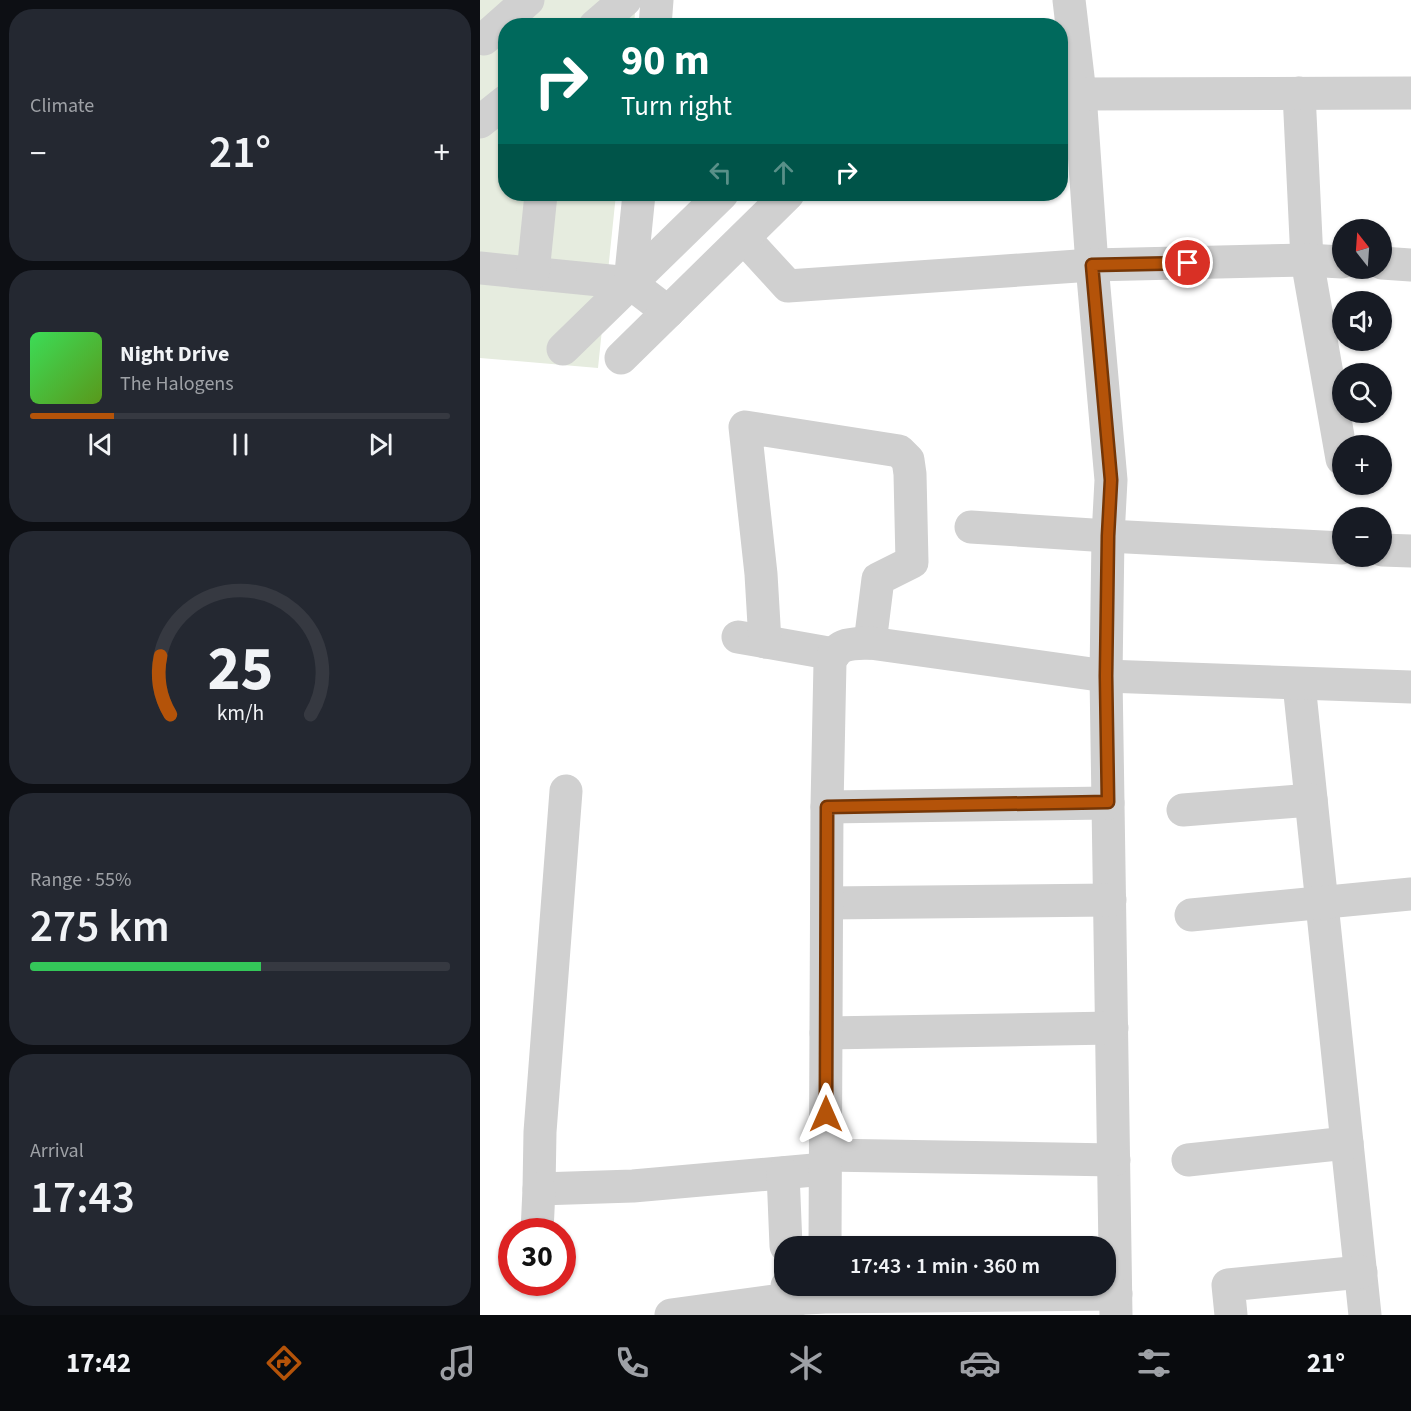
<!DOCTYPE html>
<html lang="en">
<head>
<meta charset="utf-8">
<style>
  :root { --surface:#171b24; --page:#242831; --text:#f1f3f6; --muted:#9ea1a6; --line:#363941; --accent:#b45309 }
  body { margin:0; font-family:"Source Sans 3",sans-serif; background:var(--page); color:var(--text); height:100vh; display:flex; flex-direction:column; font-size:22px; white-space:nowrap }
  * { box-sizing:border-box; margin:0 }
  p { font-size:20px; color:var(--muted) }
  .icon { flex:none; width:33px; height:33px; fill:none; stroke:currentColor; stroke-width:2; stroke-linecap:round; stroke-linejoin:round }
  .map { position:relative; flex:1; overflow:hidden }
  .drawer { display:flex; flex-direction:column; gap:9px; padding:9px; background:#0d0f14; width:480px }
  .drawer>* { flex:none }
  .guide { position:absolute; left:18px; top:18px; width:570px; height:183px; border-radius:24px; box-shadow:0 2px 4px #0004; background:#00695c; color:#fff; overflow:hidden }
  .needle { width:39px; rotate:343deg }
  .fabs { position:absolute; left:852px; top:219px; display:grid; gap:12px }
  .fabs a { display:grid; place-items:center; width:60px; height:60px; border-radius:50%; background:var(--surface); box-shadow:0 2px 4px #0004; font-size:30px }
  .speed { position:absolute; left:18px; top:1218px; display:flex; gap:12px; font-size:30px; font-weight:700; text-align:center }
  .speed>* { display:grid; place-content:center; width:78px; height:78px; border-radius:50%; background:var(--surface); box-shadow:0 2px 4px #0004; line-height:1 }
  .speed .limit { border:9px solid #d22; background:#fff; color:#111 }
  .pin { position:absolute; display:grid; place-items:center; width:51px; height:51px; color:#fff; margin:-26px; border:3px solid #fff; border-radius:50%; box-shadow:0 2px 6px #0007 }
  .me { position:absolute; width:66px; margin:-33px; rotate:0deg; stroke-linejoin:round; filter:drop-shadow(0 0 4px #0008) }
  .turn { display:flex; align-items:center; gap:21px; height:126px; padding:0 24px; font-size:27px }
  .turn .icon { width:78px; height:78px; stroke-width:2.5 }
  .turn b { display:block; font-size:42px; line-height:51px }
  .lanes { display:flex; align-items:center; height:57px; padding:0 24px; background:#0003; justify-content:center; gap:30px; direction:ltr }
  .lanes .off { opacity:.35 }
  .big { font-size:45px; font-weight:600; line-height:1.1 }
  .drawer .card { flex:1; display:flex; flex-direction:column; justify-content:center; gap:9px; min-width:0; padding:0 21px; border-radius:24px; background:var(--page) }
  .drawer .dial { align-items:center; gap:0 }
  .dial svg { height:156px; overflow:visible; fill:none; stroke:var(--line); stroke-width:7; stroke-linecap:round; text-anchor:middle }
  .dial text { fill:var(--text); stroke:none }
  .song { display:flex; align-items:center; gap:18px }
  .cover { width:72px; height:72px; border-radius:9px; background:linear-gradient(135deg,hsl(130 70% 55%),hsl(90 70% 35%)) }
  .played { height:6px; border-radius:3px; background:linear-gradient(90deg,var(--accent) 20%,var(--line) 20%) }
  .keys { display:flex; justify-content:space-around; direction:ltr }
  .heat { display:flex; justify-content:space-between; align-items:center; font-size:33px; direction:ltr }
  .charge { height:9px; border-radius:4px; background:linear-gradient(90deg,#34c759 55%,var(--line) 0) }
  .trip { position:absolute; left:294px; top:1236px; width:342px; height:60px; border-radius:24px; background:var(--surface); box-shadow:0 2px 4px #0004; font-weight:600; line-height:60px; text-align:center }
  .tabs { display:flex; height:96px; justify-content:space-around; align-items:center; background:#090b0e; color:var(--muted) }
  .tabs .icon { width:42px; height:42px }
  .tabs .selected { color:var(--accent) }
  .tabs b { font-size:27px; color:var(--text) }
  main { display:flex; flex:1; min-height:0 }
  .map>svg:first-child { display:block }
  .green { fill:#e6ecdf }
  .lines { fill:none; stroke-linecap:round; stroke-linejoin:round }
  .minor { stroke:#d0d0d0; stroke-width:33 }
  .route-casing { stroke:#753606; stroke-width:15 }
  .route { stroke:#b45309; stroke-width:10 }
</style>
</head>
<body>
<main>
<section class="drawer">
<div class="card"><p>Climate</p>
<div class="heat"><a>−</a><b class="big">21°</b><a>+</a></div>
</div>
<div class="card">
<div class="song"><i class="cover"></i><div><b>Night Drive</b><p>The Halogens</p></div></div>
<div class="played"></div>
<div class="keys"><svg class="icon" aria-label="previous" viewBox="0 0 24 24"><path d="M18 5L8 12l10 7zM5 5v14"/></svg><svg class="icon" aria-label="pause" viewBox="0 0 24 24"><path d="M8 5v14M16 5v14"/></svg><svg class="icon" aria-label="next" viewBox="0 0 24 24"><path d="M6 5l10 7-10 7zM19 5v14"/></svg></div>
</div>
<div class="card dial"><svg viewBox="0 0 100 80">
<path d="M14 69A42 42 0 1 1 86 69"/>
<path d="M14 69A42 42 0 0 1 9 39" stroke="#b45309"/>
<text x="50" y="56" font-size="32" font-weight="700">25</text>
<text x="50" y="72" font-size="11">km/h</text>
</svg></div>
<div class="card"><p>Range · 55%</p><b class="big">275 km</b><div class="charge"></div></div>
<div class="card"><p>Arrival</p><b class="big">17:43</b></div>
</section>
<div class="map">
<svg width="931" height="1315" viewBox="0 0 931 1315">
  <rect width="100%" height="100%" fill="#fff"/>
  <polygon class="green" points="0,0 156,0 154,25 26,26 26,194 136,194 118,368 0,358"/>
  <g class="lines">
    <g class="minor">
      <polyline points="589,0 600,94 612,265 631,480 628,536 626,676 636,1315"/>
      <polyline points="115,26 145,0"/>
      <polyline points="175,26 177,0"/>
      <polyline points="4,39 48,0"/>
      <polyline points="819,93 827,260 862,459"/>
      <polyline points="580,96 600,94 931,93"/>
      <polyline points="0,122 26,101"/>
      <polyline points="264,238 308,286 612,265 827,260 862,262"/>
      <polyline points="902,263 931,265"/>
      <polyline points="0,268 150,283 188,312"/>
      <polyline points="53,273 61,194"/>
      <polyline points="150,283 159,194"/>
      <polyline points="83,349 242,194"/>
      <polyline points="141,358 308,194"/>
      <polyline points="491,527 628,536 862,548"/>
      <polyline points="902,550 931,551"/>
      <polyline points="258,637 354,654"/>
      <polyline points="285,642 281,574 265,427 419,451 428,460 430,474 432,562 398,579 390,643"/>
      <polyline points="819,684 885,1315"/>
      <polyline points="86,791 60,1132 59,1189 153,1186 345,1169"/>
      <polyline points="347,807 628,803"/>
      <polyline points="703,810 831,800"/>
      <polyline points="347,903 630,900"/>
      <polyline points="711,915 931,894"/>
      <polyline points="346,1033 632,1028"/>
      <polyline points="346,1155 634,1160"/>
      <polyline points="708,1160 867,1143"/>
      <polyline points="303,1173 306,1246"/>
      <polyline points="57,1232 59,1189"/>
      <path d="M 345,1246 L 347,807 L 350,662 C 358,642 371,644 390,643 L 626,676 L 931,687"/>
      <polyline points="191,1315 308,1299 307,1286"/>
      <polyline points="308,1315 308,1299 345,1297 636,1294"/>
      <polyline points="751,1315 748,1285 881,1272"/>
    </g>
  </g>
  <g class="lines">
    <g class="route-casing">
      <polyline id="route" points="346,1114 347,807 628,802 626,676 628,536 631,480 612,265 708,263"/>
    </g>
    <use href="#route" class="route"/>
  </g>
</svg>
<div class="fabs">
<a><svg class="needle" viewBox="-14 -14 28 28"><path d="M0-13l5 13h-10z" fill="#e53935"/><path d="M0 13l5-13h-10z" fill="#9ea1a6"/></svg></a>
<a><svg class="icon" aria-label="sound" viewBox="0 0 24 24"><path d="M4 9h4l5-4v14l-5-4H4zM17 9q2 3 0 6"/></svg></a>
<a><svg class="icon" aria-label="search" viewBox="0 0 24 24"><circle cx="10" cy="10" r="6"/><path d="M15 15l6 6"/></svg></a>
<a>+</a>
<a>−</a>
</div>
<div class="speed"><div class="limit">30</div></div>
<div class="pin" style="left:708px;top:263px;background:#d93025"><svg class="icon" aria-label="arrive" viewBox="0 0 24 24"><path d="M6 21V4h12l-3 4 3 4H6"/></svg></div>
<svg class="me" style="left:346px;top:1114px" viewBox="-20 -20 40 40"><path d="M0-17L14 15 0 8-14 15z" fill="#b45309" stroke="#fff" stroke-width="4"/></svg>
<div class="trip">17:43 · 1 min · 360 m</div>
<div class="guide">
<div class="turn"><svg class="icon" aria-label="right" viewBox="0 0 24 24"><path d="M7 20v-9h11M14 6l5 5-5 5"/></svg><div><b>90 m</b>Turn right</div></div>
<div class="lanes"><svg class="icon off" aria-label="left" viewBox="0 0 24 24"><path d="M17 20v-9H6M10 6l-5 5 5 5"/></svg><svg class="icon off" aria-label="ahead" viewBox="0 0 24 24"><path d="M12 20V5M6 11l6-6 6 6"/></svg><svg class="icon" aria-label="right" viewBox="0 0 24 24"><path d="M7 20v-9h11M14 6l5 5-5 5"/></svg></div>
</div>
</div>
</main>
<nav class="tabs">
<b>17:42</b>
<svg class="icon selected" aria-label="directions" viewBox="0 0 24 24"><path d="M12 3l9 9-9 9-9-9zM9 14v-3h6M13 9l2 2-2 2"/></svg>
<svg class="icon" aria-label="music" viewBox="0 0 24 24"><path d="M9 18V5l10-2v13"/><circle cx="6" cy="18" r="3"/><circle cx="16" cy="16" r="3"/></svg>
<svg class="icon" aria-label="phone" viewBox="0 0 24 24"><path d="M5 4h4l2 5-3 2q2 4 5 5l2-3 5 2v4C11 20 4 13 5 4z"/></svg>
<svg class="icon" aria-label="climate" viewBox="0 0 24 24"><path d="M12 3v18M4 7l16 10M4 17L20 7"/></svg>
<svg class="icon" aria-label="car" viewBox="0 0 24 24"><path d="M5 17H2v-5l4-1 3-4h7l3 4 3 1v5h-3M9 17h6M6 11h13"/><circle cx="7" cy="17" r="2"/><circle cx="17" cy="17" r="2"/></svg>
<svg class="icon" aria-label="filters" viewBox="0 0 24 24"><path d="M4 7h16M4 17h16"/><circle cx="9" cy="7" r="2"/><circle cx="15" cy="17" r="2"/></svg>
<b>21°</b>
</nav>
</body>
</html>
